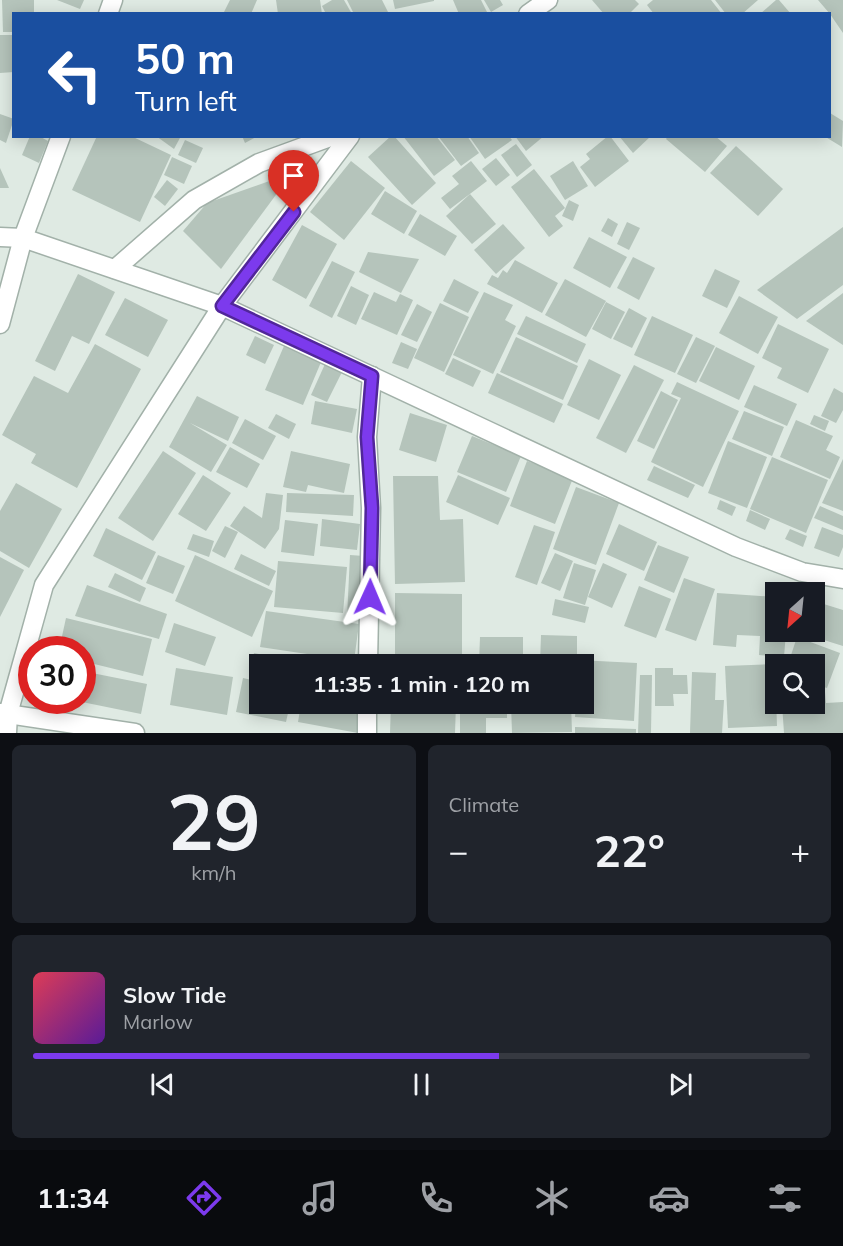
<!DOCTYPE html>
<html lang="en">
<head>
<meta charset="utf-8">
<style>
  :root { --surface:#171b24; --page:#20242c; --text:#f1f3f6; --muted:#9ea1a6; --line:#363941; --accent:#7c3aed }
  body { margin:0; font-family:Mulish,sans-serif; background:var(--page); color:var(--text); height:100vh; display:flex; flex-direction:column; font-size:22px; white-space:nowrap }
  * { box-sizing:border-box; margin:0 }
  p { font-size:20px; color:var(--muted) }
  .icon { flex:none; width:33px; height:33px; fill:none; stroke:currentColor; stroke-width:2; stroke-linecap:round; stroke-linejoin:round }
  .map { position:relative; height:733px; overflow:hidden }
  .drawer { display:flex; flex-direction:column; gap:12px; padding:12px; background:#0d0f14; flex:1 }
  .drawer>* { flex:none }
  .hud { position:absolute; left:12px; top:12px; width:819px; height:126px; border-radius:0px; box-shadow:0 3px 15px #0003; background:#1a4fa0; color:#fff; overflow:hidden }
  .needle { width:39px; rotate:207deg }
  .buttons { position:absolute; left:765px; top:582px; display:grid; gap:12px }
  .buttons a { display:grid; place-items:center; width:60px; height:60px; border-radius:0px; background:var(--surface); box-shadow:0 3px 15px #0003; font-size:30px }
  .speed { position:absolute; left:18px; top:636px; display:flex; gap:12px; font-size:30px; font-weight:700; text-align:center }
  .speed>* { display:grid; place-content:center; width:78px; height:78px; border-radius:50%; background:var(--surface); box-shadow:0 3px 15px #0003; line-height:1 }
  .speed .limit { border:9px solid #d22; background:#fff; color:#111 }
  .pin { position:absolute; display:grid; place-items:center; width:51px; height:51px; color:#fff; margin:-62px -26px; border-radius:50% 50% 50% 0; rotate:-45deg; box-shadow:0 0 6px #0007 }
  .pin .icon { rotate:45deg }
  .me { position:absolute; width:66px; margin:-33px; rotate:1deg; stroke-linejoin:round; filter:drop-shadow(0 0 4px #0008) }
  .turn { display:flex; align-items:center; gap:21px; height:126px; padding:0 24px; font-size:27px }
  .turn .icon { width:78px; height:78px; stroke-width:2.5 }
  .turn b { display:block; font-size:42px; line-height:51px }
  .big { font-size:45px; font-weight:700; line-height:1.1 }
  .drawer .widget { flex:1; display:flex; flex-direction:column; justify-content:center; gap:9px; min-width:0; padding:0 21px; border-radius:9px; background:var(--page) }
  .drawer .dial { align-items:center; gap:0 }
  .dial b { font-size:78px; line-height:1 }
  .song { display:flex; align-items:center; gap:18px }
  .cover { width:72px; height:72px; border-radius:9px; background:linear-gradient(135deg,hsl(350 70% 55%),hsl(270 70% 35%)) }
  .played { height:6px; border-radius:3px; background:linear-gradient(90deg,var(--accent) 60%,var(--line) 60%) }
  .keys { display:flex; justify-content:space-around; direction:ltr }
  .heat { display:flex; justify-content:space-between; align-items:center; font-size:33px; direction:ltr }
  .drawer .tiles { flex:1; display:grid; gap:12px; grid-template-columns:1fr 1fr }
  .widget:last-child { grid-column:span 2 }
  .trip { position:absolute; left:249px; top:654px; width:345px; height:60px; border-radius:0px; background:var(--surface); box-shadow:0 3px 15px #0003; font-weight:700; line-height:60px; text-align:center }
  .tabs { display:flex; height:96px; justify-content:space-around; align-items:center; background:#090b0e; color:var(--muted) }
  .tabs .icon { width:42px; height:42px }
  .tabs .on { color:var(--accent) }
  .tabs b { font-size:27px; color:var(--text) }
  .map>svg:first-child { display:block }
  .building { fill:#b5c4bb }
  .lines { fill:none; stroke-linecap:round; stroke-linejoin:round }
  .minor-casing { stroke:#a2b1a9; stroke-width:21 }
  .minor { stroke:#fff; stroke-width:18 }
  .route-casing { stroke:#51269a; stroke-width:15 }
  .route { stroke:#7c3aed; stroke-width:10 }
</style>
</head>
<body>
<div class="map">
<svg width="843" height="733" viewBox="0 0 843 733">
  <rect width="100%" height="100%" fill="#dfeae3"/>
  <g class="building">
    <polygon points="2,0 34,0 34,14 14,14 14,32 3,32"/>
    <polygon points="57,0 84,0 80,9"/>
    <polygon points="230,0 257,0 251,14 223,14"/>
    <polygon points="276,0 320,0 322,14 278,14"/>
    <polygon points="332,0 344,0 352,14 326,14 322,6"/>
    <polygon points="347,0 382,0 389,14 354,14"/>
    <polygon points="393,0 434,0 434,1 395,9"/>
    <polygon points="453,0 481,0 488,14 459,14"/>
    <polygon points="484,0 500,0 503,5 491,12"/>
    <polygon points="592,0 635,0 639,4 629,14 604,14"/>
    <polygon points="653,0 711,0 722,14 654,14 647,5"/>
    <polygon points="715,0 758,0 742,14 726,14"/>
    <polygon points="776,0 779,0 791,14 760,14"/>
    <polygon points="818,0 843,0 843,33 830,14"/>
    <polygon points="0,35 14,35 14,72 0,73"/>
    <polygon points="830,113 843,121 842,147 824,136 830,136"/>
    <polygon points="0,114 14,119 6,143 0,140"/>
    <polygon points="30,136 39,136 48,141 39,163 22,155"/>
    <polygon points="97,136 131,136 171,155 140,222 72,190"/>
    <polygon points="156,136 181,136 174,149"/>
    <polygon points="242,136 258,136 245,143"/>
    <polygon points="391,136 394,136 436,183 412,205 368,157"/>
    <polygon points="403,136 436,136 455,160 434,176"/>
    <polygon points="438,136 467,136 479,153 461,166"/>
    <polygon points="469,136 509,136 512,140 485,159"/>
    <polygon points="515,136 544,136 526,151"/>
    <polygon points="608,136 610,136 629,161 595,187 580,167 590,159 586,154"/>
    <polygon points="619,136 651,136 633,153"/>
    <polygon points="668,136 715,136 727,146 705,172 666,139"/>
    <polygon points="185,140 203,148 196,163 178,155"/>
    <polygon points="516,144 532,165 517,177 501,155"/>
    <polygon points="736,146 783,189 758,216 710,173"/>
    <polygon points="172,157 192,166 184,184 164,175"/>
    <polygon points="496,158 510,175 496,186 482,169"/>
    <polygon points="351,161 385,188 344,240 310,212"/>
    <polygon points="471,161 487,181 450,209 441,198 459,184 452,176"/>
    <polygon points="573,161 588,186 565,200 550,176"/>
    <polygon points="0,168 9,188 0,188"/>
    <polygon points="534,169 565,208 555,216 563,226 549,237 511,187"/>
    <polygon points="275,179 281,188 221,269 183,231 207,203"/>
    <polygon points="167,180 178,189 165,206 154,197"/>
    <polygon points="385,191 417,211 404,234 371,214"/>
    <polygon points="470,194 496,224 472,244 446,216"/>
    <polygon points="569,200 579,205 573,221 562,216"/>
    <polygon points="420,214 457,236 445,256 408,235"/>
    <polygon points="608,218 618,224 612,237 601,231"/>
    <polygon points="627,222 640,228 629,250 617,244"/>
    <polygon points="503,224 525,248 496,274 474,250"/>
    <polygon points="302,225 337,244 306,299 272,280"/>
    <polygon points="843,227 843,285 797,319 757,290"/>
    <polygon points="589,237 627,257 610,288 573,268"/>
    <polygon points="368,252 419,259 401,293 359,272"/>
    <polygon points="633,257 655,268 639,300 617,288"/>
    <polygon points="515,260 558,283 542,313 487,284 492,275 498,278 503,270 507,273"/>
    <polygon points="332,261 355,272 332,318 309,306"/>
    <polygon points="715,269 740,281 727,308 702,296"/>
    <polygon points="78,274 115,292 89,344 72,336 55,371 35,361"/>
    <polygon points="454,279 479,292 468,313 443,301"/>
    <polygon points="565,279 606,301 586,337 545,315"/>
    <polygon points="351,286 369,295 356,325 337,316"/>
    <polygon points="374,292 396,302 400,294 413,300 397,335 361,319"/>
    <polygon points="484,292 513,305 505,320 516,326 493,374 453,355"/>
    <polygon points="843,293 843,345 806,321"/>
    <polygon points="739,296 778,317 758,354 719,333"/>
    <polygon points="125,298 168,320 148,357 105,335"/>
    <polygon points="606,302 625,312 611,339 592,329"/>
    <polygon points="440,303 469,317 444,372 414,358"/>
    <polygon points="417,304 432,312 417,342 401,335"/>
    <polygon points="629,308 647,318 632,348 613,339"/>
    <polygon points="526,316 586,344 577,363 517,334"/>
    <polygon points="652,316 693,335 675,373 634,355"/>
    <polygon points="778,324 829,349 808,393 777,378 782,368 762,358"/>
    <polygon points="255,336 274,345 265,364 246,355"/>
    <polygon points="516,337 578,366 563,400 500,372"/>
    <polygon points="696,337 715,346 696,383 677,374"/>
    <polygon points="287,339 324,355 303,405 265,390"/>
    <polygon points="401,342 417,349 408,369 392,363"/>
    <polygon points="95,344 141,369 77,488 31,463 36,454 2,435 34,376 68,393"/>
    <polygon points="716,347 755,366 739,400 699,381"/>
    <polygon points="453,358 481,371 473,387 445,374"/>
    <polygon points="589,359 621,375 599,420 567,405"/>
    <polygon points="325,364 342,372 327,402 311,395"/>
    <polygon points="634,365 664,380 626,453 596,438"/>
    <polygon points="497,373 563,404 554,423 488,393"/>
    <polygon points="677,382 739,411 703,487 651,462 681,398 671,394"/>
    <polygon points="754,385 797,404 787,426 744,407"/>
    <polygon points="834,388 843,393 843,410 836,423 821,416"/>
    <polygon points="661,391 678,400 654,449 637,441"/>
    <polygon points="197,396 239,417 228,441 190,423 227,445 211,472 169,447"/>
    <polygon points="315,401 357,409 352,433 311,424"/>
    <polygon points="744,411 784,427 772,456 732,439"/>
    <polygon points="410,413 447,425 436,462 399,450"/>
    <polygon points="276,414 296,424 289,439 268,428"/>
    <polygon points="814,415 829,421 825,431 810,424"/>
    <polygon points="245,419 276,436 263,460 232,443"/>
    <polygon points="796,420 833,436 826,450 840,457 830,479 780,457"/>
    <polygon points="472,436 521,456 506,492 457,472"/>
    <polygon points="728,441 767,457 747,508 708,493"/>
    <polygon points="230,447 260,464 247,488 216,472"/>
    <polygon points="163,451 196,473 153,541 118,518"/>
    <polygon points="291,451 350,464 344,493 308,485 306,492 283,487"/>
    <polygon points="772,457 828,480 806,533 750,509"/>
    <polygon points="843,459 843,511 822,503"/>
    <polygon points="527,461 573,478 555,524 510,506"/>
    <polygon points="654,466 695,485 688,498 647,480"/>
    <polygon points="203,475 231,493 206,531 178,514"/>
    <polygon points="458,475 510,498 498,525 446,502"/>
    <polygon points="393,476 438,476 440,520 463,519 465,582 395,584"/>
    <polygon points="16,483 62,509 29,568 0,551 0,511"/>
    <polygon points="576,487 619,503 596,565 553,549"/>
    <polygon points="266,493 283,495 279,529 265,549 230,526 244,506 262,518"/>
    <polygon points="287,493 354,495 353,516 286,512"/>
    <polygon points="720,500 736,507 732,516 717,509"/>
    <polygon points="820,506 843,516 843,530 814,518"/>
    <polygon points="750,510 770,519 765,530 746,521"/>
    <polygon points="322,519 360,524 357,550 320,546"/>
    <polygon points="285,520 318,524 314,556 281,552"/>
    <polygon points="619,524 657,542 644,571 606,554"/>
    <polygon points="534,525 555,532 537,585 515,577"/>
    <polygon points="225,526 238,532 225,558 212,551"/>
    <polygon points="822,527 843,535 843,547 839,557 814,548"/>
    <polygon points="106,528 156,552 142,580 93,556"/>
    <polygon points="790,529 807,536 803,547 785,539"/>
    <polygon points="193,534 214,541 209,557 187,549"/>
    <polygon points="658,545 689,557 674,593 644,580"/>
    <polygon points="555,553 573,561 560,591 541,583"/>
    <polygon points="241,554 276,571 269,586 234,569"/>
    <polygon points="158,555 185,566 173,594 146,583"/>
    <polygon points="195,555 273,591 252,637 175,601"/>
    <polygon points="350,555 364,556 361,618 347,618"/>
    <polygon points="0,557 24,570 0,617"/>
    <polygon points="278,561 347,567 343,613 274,607"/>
    <polygon points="574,563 596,570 585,605 563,598"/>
    <polygon points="603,563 627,574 612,608 588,597"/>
    <polygon points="115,573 146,588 140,602 108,587"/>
    <polygon points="684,578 715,589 696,641 665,630"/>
    <polygon points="87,585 167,614 159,639 75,616"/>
    <polygon points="639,586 671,599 656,638 624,626"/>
    <polygon points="395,593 462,594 462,664 395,664"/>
    <polygon points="717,593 776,597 776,632 786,632 784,657 759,655 760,636 737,635 736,647 713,645"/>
    <polygon points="555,599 589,607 585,623 552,615"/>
    <polygon points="814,601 843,610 843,646 798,632 814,632"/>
    <polygon points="266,611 359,624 354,661 260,647"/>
    <polygon points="66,618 152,639 143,676 82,661 82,650 59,650"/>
    <polygon points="174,623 216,637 205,666 165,652"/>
    <polygon points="541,635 577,636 577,664 540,664"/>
    <polygon points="480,637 523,637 523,664 479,664"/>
    <polygon points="797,637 840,653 827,688 814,684 814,664 788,664"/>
    <polygon points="254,653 299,662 298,664 260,664 260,681 249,678"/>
    <polygon points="578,660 637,663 634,721 575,717 576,704 584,704 584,664 578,664"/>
    <polygon points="775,664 777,726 728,728 725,666"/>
    <polygon points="176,668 233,677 227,715 170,705"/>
    <polygon points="655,668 673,668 673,675 687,675 688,694 673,694 674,706 655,706"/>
    <polygon points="82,671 147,684 141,714 82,702"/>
    <polygon points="692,672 716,673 715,700 724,700 722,733 690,733"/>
    <polygon points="640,675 652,675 651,733 638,733"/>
    <polygon points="243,678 260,682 260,704 290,704 286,722 236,712"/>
    <polygon points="825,692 826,703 843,702 843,733 784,733 782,704 814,704 814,693"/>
    <polygon points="301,704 363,704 358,733 298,722"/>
    <polygon points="391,704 456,704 455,733 390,733"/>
    <polygon points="460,704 507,704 507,718 486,718 486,733 460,733"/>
    <polygon points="511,704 571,704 572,732 512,733"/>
    <polygon points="575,727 636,729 636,733 575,733"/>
  </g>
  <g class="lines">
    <g class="minor-casing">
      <g id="minor">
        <polyline points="108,14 113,0"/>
        <polyline points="528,14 548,0"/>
        <polyline points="0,237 23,238 222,306 736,547 802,572 843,579"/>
        <polyline points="115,269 194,200 259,163 333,136"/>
        <polyline points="0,324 23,238 61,136"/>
        <polyline points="368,664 371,508 367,437 372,376"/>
        <polyline points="0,713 135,733"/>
        <polyline points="7,733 8,714 44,585 222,306 350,136"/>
        <polyline points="367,733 367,704"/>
      </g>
    </g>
    <use href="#minor" class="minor"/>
  </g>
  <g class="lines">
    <g class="route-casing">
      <polyline id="route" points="294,212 222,306 372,376 367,437 372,508 370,597"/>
    </g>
    <use href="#route" class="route"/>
  </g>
</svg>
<div class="buttons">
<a><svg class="needle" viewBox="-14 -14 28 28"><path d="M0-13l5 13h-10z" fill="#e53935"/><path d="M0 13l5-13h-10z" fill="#9ea1a6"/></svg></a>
<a><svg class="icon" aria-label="search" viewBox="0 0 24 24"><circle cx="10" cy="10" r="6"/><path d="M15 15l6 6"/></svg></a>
</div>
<div class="speed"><div class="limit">30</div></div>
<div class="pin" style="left:294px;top:212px;background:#d93025"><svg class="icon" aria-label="arrive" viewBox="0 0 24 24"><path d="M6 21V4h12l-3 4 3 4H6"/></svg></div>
<svg class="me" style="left:370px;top:597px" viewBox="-20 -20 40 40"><path d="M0-17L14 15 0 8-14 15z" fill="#7c3aed" stroke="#fff" stroke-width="4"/></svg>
<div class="trip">11:35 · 1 min · 120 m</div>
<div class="hud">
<div class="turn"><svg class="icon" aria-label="left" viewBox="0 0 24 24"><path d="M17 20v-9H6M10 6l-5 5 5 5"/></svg><div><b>50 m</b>Turn left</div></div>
</div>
</div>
<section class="drawer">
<div class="tiles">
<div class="widget dial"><b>29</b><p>km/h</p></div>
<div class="widget"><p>Climate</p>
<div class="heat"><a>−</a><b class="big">22°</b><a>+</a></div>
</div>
<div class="widget">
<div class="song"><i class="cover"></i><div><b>Slow Tide</b><p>Marlow</p></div></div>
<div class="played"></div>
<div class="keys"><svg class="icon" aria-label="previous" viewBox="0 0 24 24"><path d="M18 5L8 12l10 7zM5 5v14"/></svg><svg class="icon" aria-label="pause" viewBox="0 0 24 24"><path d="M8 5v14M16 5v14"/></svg><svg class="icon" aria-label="next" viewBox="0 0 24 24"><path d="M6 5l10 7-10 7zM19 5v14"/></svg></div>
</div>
</div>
</section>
<nav class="tabs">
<b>11:34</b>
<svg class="icon on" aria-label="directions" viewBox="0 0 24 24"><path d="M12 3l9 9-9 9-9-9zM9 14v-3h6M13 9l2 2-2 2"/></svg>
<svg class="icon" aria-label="music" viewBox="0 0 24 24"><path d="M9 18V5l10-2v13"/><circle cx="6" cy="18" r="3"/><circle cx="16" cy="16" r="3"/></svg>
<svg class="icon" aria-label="phone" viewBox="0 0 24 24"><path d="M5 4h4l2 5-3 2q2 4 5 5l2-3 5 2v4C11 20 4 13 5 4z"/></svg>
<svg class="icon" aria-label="climate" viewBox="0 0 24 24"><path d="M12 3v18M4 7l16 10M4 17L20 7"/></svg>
<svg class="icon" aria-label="car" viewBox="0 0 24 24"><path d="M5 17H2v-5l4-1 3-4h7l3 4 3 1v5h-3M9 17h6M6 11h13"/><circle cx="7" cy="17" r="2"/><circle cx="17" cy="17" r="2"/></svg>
<svg class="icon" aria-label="filters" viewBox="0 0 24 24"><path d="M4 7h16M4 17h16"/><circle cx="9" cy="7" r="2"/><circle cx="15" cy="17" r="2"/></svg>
</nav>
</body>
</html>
